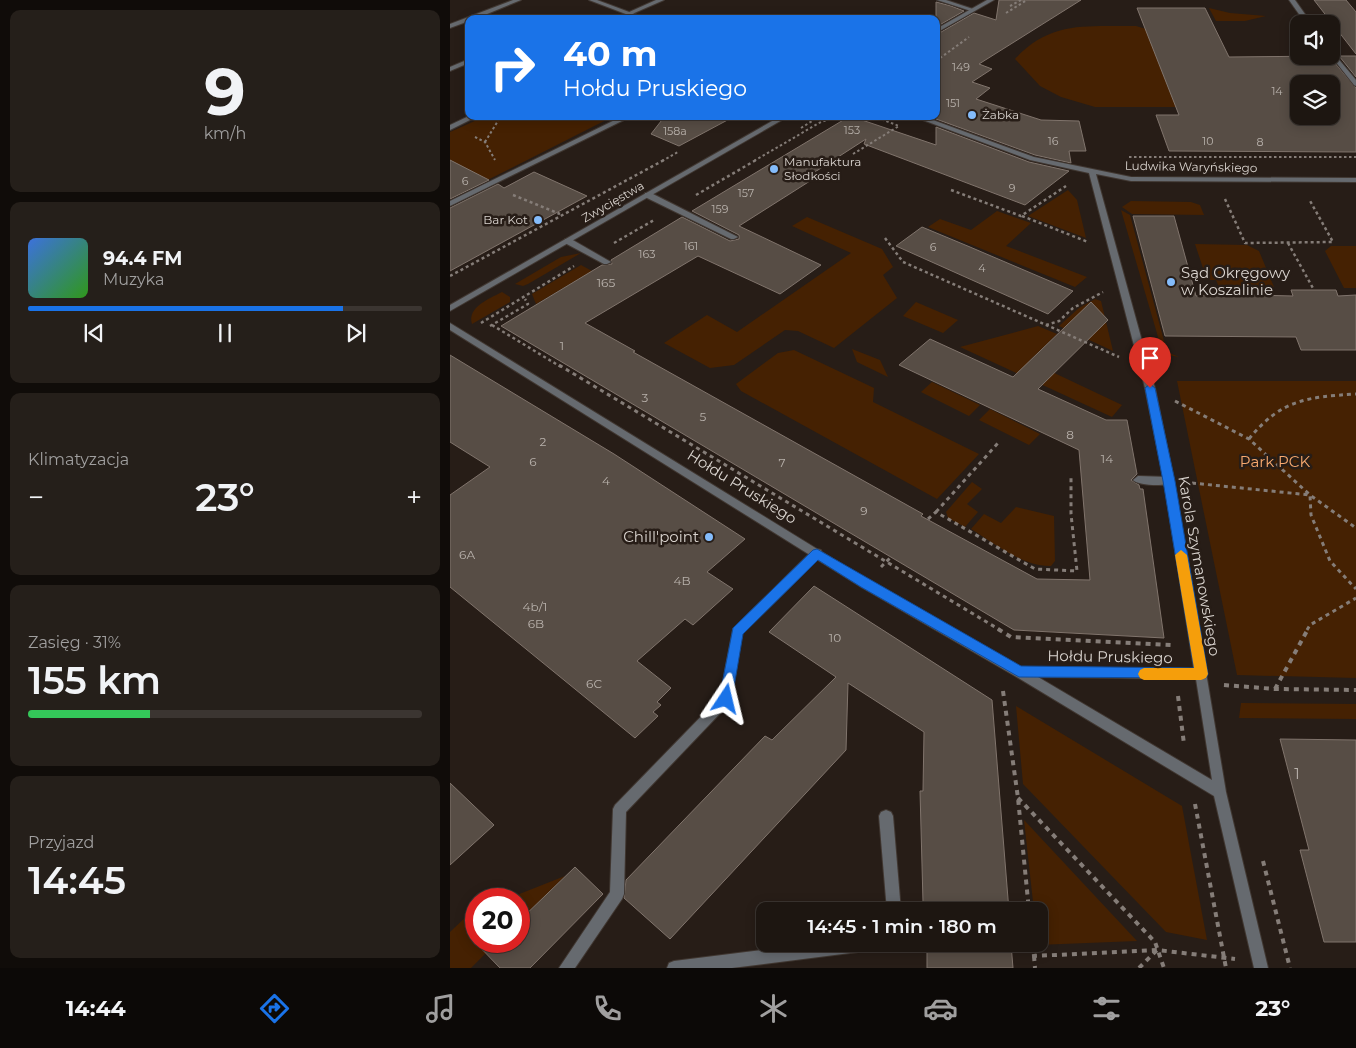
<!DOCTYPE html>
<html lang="pl">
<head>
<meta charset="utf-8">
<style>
  :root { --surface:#1d1611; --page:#251f1a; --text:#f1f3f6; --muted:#a09f9f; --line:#3b3531; --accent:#1a73e8 }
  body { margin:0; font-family:Montserrat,sans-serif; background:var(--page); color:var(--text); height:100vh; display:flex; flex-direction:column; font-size:19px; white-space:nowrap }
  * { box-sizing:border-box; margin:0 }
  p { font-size:16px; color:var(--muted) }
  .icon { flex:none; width:28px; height:28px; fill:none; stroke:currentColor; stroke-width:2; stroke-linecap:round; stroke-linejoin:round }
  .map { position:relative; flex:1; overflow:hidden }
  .drawer { display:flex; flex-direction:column; gap:10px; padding:10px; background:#100c09; width:450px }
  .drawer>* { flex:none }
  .banner { position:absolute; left:15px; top:15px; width:475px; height:105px; border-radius:10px; box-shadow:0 2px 12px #0003,0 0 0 1px var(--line); background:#1a73e8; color:#fff; overflow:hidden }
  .fabs { position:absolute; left:840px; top:15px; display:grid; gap:10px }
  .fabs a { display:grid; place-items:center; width:50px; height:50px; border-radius:10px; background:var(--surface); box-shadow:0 2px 12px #0003,0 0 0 1px var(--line); font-size:25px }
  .speed { position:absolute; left:15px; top:888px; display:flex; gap:10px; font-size:25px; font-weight:700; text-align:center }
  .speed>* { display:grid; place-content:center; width:65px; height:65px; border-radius:50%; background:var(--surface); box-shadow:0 2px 12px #0003,0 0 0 1px var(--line); line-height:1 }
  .speed .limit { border:8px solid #d22; background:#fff; color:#111 }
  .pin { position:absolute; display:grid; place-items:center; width:42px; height:42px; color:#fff; margin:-51px -21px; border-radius:50% 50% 50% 0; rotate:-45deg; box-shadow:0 0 5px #0007 }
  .pin .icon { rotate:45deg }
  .me { position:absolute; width:55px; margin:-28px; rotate:10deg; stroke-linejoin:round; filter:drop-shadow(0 0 4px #0008) }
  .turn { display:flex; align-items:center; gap:18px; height:105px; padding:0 15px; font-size:22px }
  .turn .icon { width:65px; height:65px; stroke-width:2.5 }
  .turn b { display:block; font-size:35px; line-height:42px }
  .big { font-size:38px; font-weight:600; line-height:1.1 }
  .drawer .widget { flex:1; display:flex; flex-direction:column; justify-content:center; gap:8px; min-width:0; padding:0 18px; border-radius:10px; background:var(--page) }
  .drawer .dial { align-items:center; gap:0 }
  .dial b { font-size:65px; line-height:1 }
  .song { display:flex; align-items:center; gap:15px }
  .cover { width:60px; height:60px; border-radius:8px; background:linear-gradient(135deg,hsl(220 70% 55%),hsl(110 70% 35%)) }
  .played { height:5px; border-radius:2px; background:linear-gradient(90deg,var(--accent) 80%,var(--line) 80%) }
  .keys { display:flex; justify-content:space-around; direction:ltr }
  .heat { display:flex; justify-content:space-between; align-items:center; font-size:28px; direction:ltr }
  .charge { height:8px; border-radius:4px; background:linear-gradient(90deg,#34c759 31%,var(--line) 0) }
  .trip { position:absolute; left:306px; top:902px; width:292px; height:50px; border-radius:10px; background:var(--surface); box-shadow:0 2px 12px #0003,0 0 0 1px var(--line); font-weight:600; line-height:50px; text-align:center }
  .menu { display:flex; height:80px; justify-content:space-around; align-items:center; background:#0c0907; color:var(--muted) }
  .menu .icon { width:35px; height:35px }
  .menu .active { color:var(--accent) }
  .menu b { font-size:22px; color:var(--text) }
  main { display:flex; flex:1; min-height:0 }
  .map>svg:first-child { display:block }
  .green { fill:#452102 }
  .building { fill:#574d45; stroke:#80746c; fill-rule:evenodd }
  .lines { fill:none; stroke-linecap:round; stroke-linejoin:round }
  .service-casing { stroke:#403731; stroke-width:2 }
  .minor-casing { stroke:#403731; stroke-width:2 }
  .tertiary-casing { stroke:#403731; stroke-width:2 }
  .path-far3 { stroke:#857d78; stroke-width:2; stroke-dasharray:2.5 2.5; stroke-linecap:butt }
  .path-far2 { stroke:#857d78; stroke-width:2.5; stroke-dasharray:3 3; stroke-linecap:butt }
  .path-far1 { stroke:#857d78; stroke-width:3; stroke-dasharray:4 4; stroke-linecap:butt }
  .path { stroke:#857d78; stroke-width:4; stroke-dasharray:5 5; stroke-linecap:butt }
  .service { fill:#666a6f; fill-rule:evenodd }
  .minor { fill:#666a6f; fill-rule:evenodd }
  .tertiary { fill:#666a6f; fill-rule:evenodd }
  .route { fill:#1a73e8; stroke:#114b97 }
  .slow { fill:#f59e0b }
  .poi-dot { fill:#84bcfb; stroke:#271d17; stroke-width:2 }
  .labels { text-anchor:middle; stroke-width:5; stroke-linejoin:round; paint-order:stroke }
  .far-number-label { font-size:11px; fill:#b9b2ac }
  .far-poi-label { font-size:12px; fill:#dad4cf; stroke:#271d17; text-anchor:start }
  .far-street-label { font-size:12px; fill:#dad4cf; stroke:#271d17 }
  .number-label { font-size:12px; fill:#b9b2ac }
  .poi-label { font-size:15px; fill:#dad4cf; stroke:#271d17; text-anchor:start }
  .park-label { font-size:15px; fill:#f9aa6f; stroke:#271d17 }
  .street-label { font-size:15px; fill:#dad4cf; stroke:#271d17 }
  .near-number-label { font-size:15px; fill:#b9b2ac }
</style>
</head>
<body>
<main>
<section class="drawer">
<div class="widget dial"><b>9</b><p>km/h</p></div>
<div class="widget">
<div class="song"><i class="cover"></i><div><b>94.4 FM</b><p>Muzyka</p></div></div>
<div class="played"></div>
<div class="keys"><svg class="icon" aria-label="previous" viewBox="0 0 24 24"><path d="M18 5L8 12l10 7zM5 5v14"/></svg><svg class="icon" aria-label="pause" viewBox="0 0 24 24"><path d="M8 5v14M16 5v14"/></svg><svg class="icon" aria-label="next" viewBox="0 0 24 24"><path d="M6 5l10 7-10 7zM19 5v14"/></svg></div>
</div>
<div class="widget"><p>Klimatyzacja</p>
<div class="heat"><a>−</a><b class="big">23°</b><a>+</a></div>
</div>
<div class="widget"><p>Zasięg · 31%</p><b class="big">155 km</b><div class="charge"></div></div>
<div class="widget"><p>Przyjazd</p><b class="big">14:45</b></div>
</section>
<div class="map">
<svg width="906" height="968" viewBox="0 0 906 968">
  <rect width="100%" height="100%" fill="#271d17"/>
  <g class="green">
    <polygon points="759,8 780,13 816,16 795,21 766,21"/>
    <path d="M 686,26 L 696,29 L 719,90 L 774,90 L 792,107 L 645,107 L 611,97 L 590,86 L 565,59 C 601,20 637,27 686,26 Z"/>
    <polygon points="36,116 164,116 0,199 0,132"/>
    <polygon points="618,190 627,200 636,238 578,216"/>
    <polygon points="681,201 741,202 750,205 754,215 682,214 672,207"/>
    <polygon points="671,210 680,215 717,352 729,357 713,354"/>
    <polygon points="547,211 581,223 556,246 637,277 625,287 478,227 490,219 521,230"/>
    <polygon points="357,217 432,249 443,267 433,275 447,298 384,348 348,331 335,330 284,365 260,368 214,343 257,315 287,332 401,253 342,226"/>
    <polygon points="745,244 797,245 809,251 824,287 769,287 766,280 757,280"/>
    <polygon points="881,246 906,246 906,288 894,288 875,251"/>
    <polygon points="131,253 78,284 73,286 65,284 111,257"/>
    <polygon points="131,265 142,271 86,304 82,294"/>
    <path d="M 52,292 L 60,297 L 60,302 L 22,324 C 17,307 39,299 52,292 Z"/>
    <polygon points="645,299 651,301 663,351 609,326 629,308"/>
    <polygon points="466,302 508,320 493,333 453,316"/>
    <polygon points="588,326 607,334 579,361 672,405 662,417 510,347"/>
    <polygon points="402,349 430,360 438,377 407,362"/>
    <polygon points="344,350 424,388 423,402 529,454 487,499 291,391 286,384 328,353"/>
    <polygon points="727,381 906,381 906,678 787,675"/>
    <polygon points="482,382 530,405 519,416 471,392"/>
    <polygon points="540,409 590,434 579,445 529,420"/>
    <polygon points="522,482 532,489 517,504 528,512 515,527 498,518 496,512"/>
    <path d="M 566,507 L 604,516 L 605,561 L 601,566 C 573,567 544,543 521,529 L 534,514 L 551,523 Z"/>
    <polygon points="791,703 906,704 906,719 789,718"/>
    <polygon points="566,706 732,806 757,940 716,932 573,784"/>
    <polygon points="574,820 687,941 587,945 590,944 590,911 584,911"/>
    <polygon points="115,876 69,921 69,899 57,899"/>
    <polygon points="26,911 26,941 48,941 21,968 0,968 0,932 18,915"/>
  </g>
  <g class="building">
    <polygon points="549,0 631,0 529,64 542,69 522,82 540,88 526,99 591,120 629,121 636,151 619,151 621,163 585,155 486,119 486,35 524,13 546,20"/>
    <polygon points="864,0 896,0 906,12 906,54"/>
    <polygon points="486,2 501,6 514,11 486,27"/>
    <path d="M 687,8 L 755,8 L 779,57 L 879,56 L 906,88 L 906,152 L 719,151 L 706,115 L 729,115 ZM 849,84 L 881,84 L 881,116 L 849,116 Z"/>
    <polygon points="889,56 906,56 906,77"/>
    <polygon points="215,116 285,116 229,146 201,134"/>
    <polygon points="400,116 486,145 486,127 579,162 619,171 575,205 414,144 416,139 354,179 360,181 289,226 371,265 330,294 248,256 135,323 185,351 183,352 473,514 471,516 587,579 640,580 629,450 449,365 480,339 563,377 641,302 658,320 588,389 656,420 677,420 687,474 681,480 689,485 690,489 693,489 714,638 564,630 51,326 152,265 162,264 161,260 232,217 280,241 289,239 289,235 242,211"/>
    <polygon points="0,160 39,180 0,199"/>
    <polygon points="84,172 137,196 0,271 0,208 48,184 54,188"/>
    <polygon points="683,216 724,216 746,296 766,294 843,296 841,290 886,290 888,296 906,295 906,350 851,350 846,337 715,336"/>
    <polygon points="472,227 520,247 623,291 598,314 446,246"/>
    <polygon points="0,355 164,454 295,539 257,572 283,589 243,625 235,619 187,661 221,688 207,702 211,705 203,712 208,716 185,738 0,587 0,495 40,467 0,442"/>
    <polygon points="364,586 542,700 559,911 476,911 476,902 473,902 470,791 473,791 474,732 398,683 396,750 220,939 174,898 176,880 315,736 322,740 386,677 319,632"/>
    <polygon points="830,739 906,740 906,942 874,942 850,850 859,850"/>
    <polygon points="0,783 44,825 0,865"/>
    <polygon points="125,867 153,894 80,968 50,968 24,941 69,941 69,921"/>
    <polygon points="477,944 561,944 563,968 477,968"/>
  </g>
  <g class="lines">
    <g class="service-casing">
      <g id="service">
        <polygon points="206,0 214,0 182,14 177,13"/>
        <polygon points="487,0 496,0 526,10 521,11"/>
        <polygon points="19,59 19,63 0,71 0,67"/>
        <polygon points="19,116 28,116 0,130 0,125"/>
        <polygon points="173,116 182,116 0,206 0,201"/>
        <polygon points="195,193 201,193 288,237 284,239 281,239 195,197"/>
        <polygon points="115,239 121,239 161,262 157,264 154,264 115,243"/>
        <path d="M 688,476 L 719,477 L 724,481 C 719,487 689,486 683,480 Z"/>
        <polygon points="367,549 371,550 372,553 371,556 292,634 280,703 176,812 174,894 172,899 125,968 109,968 160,892 163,809 165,805 270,697 283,629 363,550"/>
        <polygon points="436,810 441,812 443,816 451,911 437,911 429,816 431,812"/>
        <polygon points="360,944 423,944 421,949 416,951 282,968 217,968 219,963 224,961"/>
      </g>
    </g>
    <g class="minor-casing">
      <g id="minor">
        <polygon points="63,0 71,0 25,19 19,19 19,21 0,28 0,24"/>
        <polygon points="139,0 147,0 198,19 189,19"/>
        <polygon points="839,0 845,0 862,24 856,24"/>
        <polygon points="881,50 906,80 906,86 904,85 881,56"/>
        <path d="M 462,116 L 472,116 L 584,157 L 681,177 L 906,178 L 906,182 L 681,181 L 646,174 L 705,388 L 724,481 L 776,792 L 818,968 L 804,968 L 764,796 L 565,676 L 411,587 L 0,330 L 0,323 L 419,581 L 571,667 L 744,669 L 714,481 L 695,388 L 639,173 L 580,160 ZM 588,677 L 746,679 L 762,780 Z"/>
      </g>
    </g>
    <g class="tertiary-casing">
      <g id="tertiary">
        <polygon points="537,0 544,0 486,33 486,29"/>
        <polygon points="331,116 339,116 0,311 0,305"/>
      </g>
    </g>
    <g class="path-far3">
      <polyline points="560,6 571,0"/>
      <polyline points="556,13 577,0"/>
      <polyline points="486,61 519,37"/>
      <polyline points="351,128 370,116"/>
      <polyline points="25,137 35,142 45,160"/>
      <polyline points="35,142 51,116"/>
      <polyline points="403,154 449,126 423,116"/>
      <polyline points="679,157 906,157"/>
      <polyline points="212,161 228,152"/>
      <polyline points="304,161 369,123 386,116"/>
    </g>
    <g class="path-far2">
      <polyline points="501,190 571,216 616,186"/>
      <polyline points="63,195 110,214"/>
      <polyline points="246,195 306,160"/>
      <polyline points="775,199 795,243 883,242 859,199"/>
      <polyline points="572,216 638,242"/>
      <polyline points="435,238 453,262 669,357"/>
      <polyline points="164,243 204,220"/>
      <polyline points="838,243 864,290"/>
      <polyline points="0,276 214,160"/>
      <polyline points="31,323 124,266"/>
      <polyline points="42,325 111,367"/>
      <polyline points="596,325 609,321 623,308 653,292"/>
      <polyline points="40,326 78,304 75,299"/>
    </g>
    <g class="path-far1">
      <polyline points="109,365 550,630"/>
      <polyline points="725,401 799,439 860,495 906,528"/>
      <path d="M 799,439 C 831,399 858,397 906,394"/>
      <polyline points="742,483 860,495 861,515 880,561 906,589"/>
      <polyline points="486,512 549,442"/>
      <polyline points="478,519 486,512 585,569 627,571 621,514 621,477"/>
      <polyline points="431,567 441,557"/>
      <polyline points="857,630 860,625 906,598"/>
    </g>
    <g class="path">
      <polyline points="548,629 561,637 721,645"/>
      <polyline points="774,685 825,689 906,690"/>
      <polyline points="825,689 858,629"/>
      <polyline points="553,691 568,798 579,911"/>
      <polyline points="728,696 734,744"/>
      <polyline points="568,798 705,942 714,968"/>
      <polyline points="745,804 776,968"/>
      <polyline points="813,861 840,968"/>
      <polyline points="583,944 584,956 707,950 785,959"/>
      <polyline points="584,956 585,968"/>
      <polyline points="689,968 707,950"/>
    </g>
    <use href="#service" class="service"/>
    <use href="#minor" class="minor"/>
    <use href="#tertiary" class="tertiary"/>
  </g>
  <polygon class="route" points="700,384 705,388 725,481 758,674 756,678 569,677 411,587 368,560 293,634 282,699 280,703 276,705 271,703 269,699 283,628 363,550 367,549 571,666 744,668 713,481 695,388"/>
  <polygon class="slow" points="731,550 737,555 758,674 756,678 751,680 694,680 690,678 688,674 690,670 694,668 744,668 725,555"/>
  <g class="poi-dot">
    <circle cx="522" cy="115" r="5"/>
    <circle cx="324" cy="169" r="5"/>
    <circle cx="88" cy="220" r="5"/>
    <circle cx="721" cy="282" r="5"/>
    <circle cx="259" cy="537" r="5"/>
  </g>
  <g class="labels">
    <g class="far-number-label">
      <text x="511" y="71">149</text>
      <text x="827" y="95">14</text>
      <text x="503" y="107">151</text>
      <text x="402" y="134">153</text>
      <text x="225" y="135">158a</text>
      <text x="603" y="145">16</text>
      <text x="758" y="145">10</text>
      <text x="810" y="146">8</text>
      <text x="15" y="185">6</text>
      <text x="562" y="192">9</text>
      <text x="296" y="197">157</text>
      <text x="270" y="213">159</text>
      <text x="241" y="250">161</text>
      <text x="483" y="251">6</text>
      <text x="197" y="258">163</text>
      <text x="532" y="272">4</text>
    </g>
    <g class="far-poi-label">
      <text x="532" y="119">Żabka</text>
      <text x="334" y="166">Manufaktura<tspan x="334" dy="14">Słodkości</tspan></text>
      <text x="78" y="224" text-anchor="end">Bar Kot</text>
    </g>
    <g class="far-street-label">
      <text transform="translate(741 167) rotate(1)" y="4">Ludwika Waryńskiego</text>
      <text transform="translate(163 202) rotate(-30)" y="4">Zwycięstwa</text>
    </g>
    <g class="number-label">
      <text x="156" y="287">165</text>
      <text x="112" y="350">1</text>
      <text x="195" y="402">3</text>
      <text x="253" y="421">5</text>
      <text x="620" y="439">8</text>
      <text x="93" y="446">2</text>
      <text x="657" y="463">14</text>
      <text x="83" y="466">6</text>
      <text x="332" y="467">7</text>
      <text x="156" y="485">4</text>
      <text x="414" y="515">9</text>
      <text x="17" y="559">6A</text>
      <text x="232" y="585">4B</text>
      <text x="85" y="611">4b/1</text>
      <text x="86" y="628">6B</text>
      <text x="385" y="642">10</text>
      <text x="144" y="688">6C</text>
    </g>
    <g class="poi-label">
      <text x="731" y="278">Sąd Okręgowy<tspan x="731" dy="17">w Koszalinie</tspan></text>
      <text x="249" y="542" text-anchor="end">Chill'point</text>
    </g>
    <g class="park-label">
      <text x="825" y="467">Park PCK</text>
    </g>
    <g class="street-label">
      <text transform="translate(292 487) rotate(32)" y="5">Hołdu Pruskiego</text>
      <text transform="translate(749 566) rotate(80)" y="5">Karola Szymanowskiego</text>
      <text transform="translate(660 657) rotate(1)" y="5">Hołdu Pruskiego</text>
    </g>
    <g class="near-number-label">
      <text x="847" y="779">1</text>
    </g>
  </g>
</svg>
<div class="fabs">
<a><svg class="icon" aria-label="sound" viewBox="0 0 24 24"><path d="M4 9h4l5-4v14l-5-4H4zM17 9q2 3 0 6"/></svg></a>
<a><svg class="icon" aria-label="layers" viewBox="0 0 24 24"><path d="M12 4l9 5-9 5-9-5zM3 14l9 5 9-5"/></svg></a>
</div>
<div class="speed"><div class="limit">20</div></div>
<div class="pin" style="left:700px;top:388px;background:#d93025"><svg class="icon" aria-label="arrive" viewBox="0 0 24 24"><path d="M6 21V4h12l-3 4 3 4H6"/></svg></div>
<svg class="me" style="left:276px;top:699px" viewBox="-20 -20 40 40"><path d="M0-17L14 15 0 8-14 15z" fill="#1a73e8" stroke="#fff" stroke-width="4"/></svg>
<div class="trip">14:45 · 1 min · 180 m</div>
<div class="banner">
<div class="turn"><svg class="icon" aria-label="right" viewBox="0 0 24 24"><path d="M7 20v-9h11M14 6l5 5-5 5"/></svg><div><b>40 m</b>Hołdu Pruskiego</div></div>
</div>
</div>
</main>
<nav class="menu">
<b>14:44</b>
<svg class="icon active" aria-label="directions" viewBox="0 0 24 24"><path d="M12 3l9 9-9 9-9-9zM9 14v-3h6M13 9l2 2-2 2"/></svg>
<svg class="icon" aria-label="music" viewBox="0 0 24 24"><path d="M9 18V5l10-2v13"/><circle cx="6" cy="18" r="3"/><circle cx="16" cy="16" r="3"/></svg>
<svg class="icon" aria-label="phone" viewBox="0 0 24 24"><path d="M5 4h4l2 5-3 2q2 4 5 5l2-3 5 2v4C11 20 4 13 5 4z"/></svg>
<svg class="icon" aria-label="climate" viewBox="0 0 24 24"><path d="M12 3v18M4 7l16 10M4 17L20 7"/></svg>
<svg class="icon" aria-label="car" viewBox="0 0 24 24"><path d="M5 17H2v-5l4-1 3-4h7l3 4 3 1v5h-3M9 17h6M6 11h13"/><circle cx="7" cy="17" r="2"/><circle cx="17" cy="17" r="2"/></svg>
<svg class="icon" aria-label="filters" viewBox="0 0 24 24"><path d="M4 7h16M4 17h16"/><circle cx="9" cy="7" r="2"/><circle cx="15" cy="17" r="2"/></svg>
<b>23°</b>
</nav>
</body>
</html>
